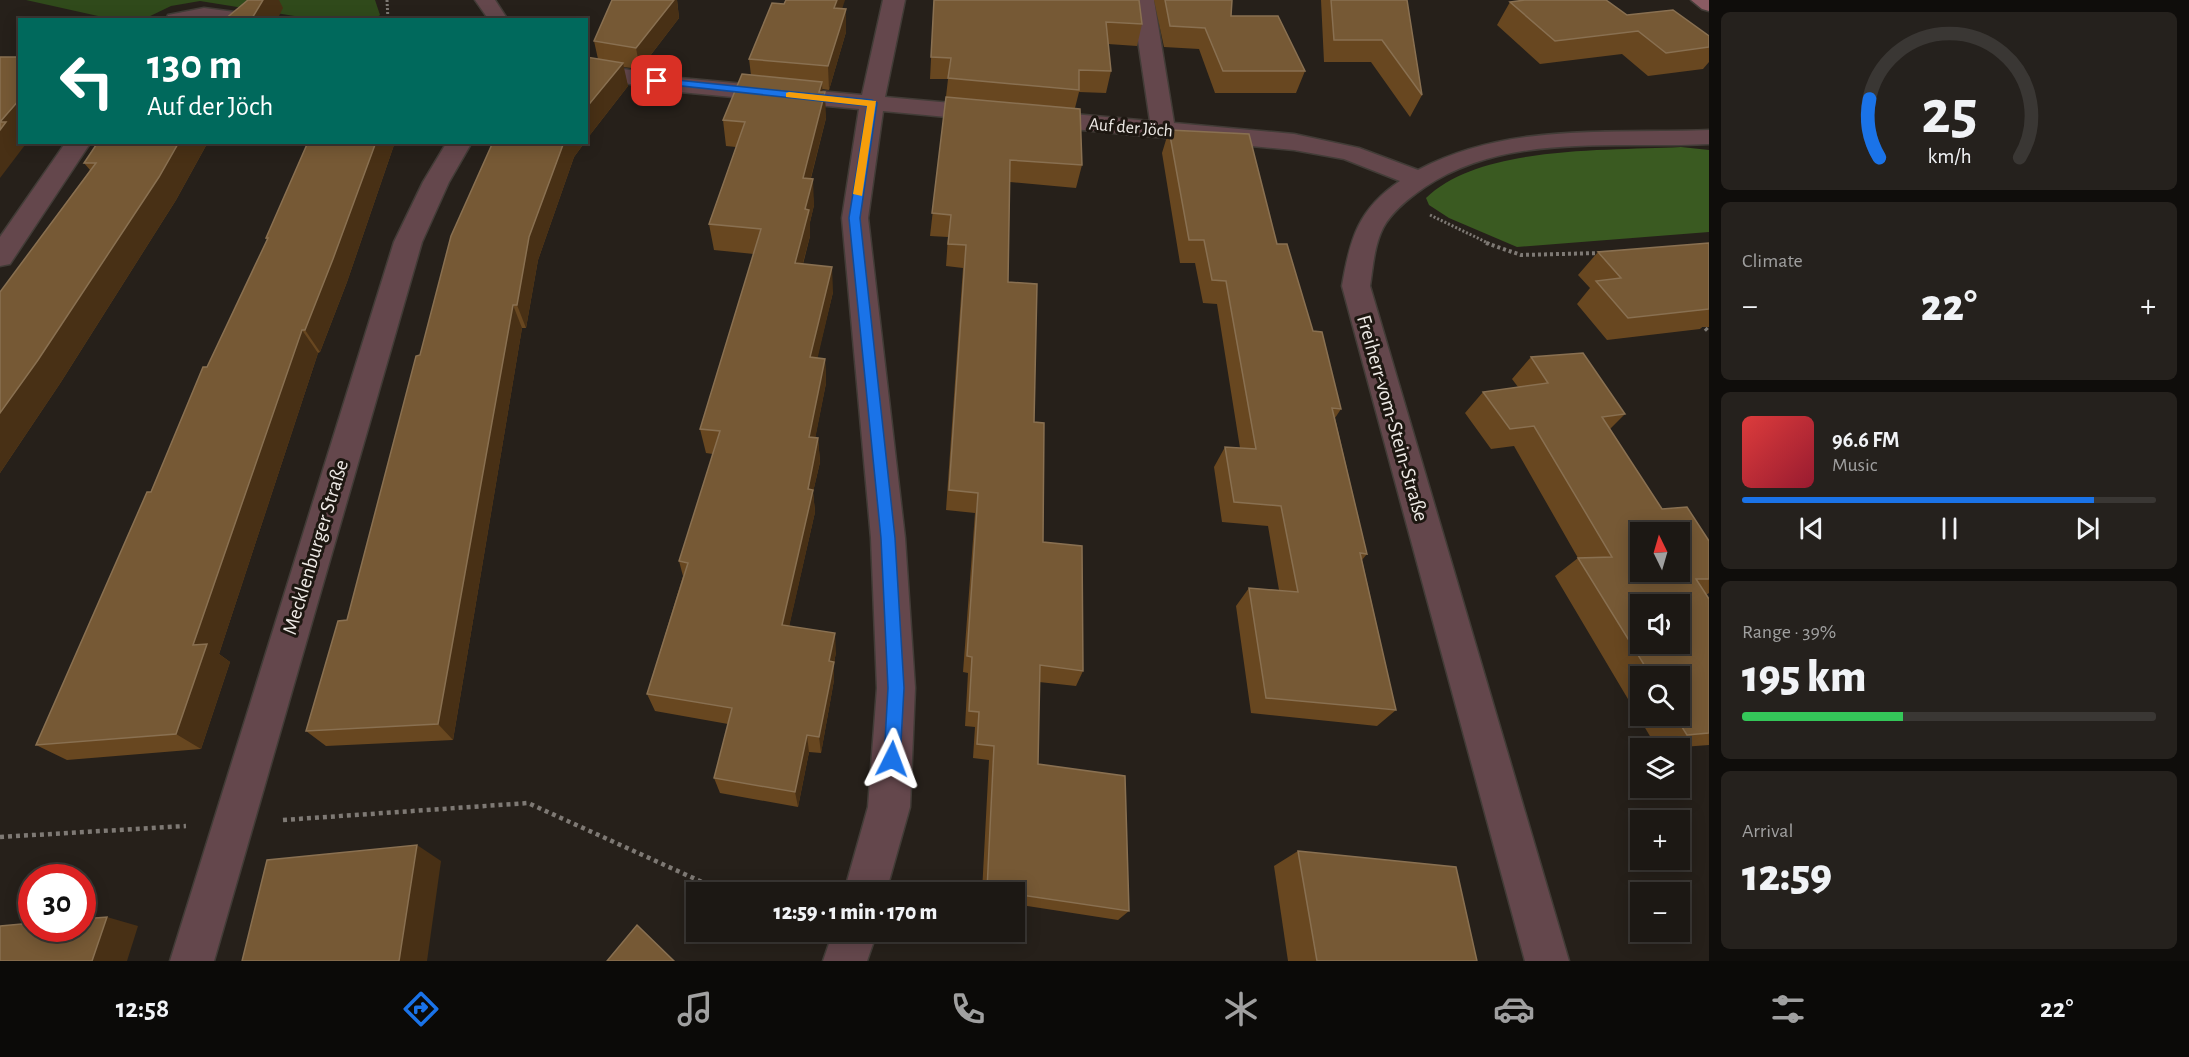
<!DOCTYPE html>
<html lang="en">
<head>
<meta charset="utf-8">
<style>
  :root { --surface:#1c1814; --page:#25211d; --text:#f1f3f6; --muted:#a0a0a0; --line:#3a3734; --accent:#1a73e8 }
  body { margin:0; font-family:"Alegreya Sans",sans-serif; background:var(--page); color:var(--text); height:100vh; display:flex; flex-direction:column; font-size:22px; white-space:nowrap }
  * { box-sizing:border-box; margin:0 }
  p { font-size:20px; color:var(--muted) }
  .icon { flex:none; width:33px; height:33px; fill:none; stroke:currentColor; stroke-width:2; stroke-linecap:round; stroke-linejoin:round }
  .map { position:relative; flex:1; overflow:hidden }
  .side { display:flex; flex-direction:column; gap:12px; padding:12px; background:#0f0d0b; width:480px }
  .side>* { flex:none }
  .top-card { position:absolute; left:18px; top:18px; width:570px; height:126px; border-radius:0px; box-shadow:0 3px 15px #0003,0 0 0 2px var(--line); background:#00695c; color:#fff; overflow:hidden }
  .needle { width:39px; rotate:355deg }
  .tools { position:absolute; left:1630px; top:522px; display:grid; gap:12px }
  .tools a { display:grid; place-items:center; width:60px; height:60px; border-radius:0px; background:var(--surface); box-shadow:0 3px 15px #0003,0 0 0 2px var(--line); font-size:30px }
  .speed { position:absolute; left:18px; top:864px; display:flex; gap:12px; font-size:30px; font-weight:700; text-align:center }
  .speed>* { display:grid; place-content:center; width:78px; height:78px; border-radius:50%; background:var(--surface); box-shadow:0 3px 15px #0003,0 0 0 2px var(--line); line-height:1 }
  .speed .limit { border:9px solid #d22; background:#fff; color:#111 }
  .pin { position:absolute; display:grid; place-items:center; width:51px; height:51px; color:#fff; margin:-26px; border-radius:12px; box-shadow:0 3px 9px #0006 }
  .me { position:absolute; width:66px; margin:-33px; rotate:3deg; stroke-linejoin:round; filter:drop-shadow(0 0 4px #0008) }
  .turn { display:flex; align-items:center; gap:21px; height:126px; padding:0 30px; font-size:27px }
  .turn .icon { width:78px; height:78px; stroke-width:2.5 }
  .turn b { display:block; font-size:42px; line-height:51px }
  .big { font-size:45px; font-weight:800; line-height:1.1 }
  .side .widget { flex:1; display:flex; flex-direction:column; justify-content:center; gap:9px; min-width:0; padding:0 21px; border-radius:9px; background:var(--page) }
  .side .dial { align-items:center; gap:0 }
  .dial svg { height:156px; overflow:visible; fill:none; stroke:var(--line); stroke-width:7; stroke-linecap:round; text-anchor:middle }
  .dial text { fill:var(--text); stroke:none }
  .song { display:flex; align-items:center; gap:18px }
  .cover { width:72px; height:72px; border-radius:9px; background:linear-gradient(135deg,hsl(0 70% 55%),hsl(350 70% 35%)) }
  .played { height:6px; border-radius:3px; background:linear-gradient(90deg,var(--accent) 85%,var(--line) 85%) }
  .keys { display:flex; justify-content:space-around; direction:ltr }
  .heat { display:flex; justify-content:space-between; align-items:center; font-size:33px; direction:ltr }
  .charge { height:9px; border-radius:4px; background:linear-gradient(90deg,#34c759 39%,var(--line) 0) }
  .trip { position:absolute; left:686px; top:882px; width:339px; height:60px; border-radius:0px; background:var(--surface); box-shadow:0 3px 15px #0003,0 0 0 2px var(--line); font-weight:800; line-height:60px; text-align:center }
  .menu { display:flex; height:96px; justify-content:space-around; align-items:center; background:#0b0a08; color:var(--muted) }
  .menu .icon { width:42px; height:42px }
  .menu .active { color:var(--accent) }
  .menu b { font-size:27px; color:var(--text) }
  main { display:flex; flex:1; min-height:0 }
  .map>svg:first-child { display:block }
  .green { fill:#304a1b }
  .forest { fill:#3a5a21 }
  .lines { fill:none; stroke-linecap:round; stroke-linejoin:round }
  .lane-casing { stroke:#423c37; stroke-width:3 }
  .street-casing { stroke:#423c37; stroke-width:3 }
  .secondary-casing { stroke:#423c37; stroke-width:3 }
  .path-far2 { stroke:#7e7974; stroke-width:3; stroke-dasharray:2 2; stroke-linecap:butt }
  .path-far1 { stroke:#7e7974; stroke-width:4; stroke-dasharray:3 3; stroke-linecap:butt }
  .path { stroke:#7e7974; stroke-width:4.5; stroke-dasharray:4 4; stroke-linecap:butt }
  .lane { fill:#64474c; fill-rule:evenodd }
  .street { fill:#64474c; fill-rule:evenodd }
  .secondary { fill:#8a5b63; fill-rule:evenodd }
  .wall { fill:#684720; fill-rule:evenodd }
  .shaded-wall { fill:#483015 }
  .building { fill:#765935; stroke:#897051; stroke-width:1.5; fill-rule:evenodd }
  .route { fill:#1a73e8; stroke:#114b97; stroke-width:1.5 }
  .slow { fill:#f59e0b }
  .labels { text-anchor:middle; stroke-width:6; stroke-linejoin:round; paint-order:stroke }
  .far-street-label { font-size:18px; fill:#eeeae6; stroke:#1d1711 }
  .street-label { font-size:21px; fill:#eeeae6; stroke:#1d1711 }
</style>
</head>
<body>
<main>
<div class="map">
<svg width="1709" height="961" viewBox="0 0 1709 961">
  <rect width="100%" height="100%" fill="#26201a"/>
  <polygon class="green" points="26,0 375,0 380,15 375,19 313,19 200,1 171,6 144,19 116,20"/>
  <path class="forest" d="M 1681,147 L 1709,150 L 1709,232 L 1517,247 L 1449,218 L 1429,205 L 1426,198 C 1480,145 1608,151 1681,147 Z"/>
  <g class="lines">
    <g class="lane-casing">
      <polygon id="lane" points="475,0 495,0 508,20 489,20"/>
    </g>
    <g class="street-casing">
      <g id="street">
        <path d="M 883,0 L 905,0 L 885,97 L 1150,121 L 1132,0 L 1154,0 L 1174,123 L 1294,134 L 1359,148 L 1418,170 C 1509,122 1610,134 1709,130 L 1709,144 C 1614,149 1508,132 1425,187 C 1409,198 1392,211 1383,228 C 1374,246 1373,267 1370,286 L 1569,961 L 1525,961 L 1342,286 C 1350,239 1358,209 1400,181 L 1344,159 L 1294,150 L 883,111 L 868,218 L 905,538 L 915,688 L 910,807 L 886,892 L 844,892 L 868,807 L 877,688 L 871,538 L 842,218 L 859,109 L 680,92 L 586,77 L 586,63 L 680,78 L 862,95 Z"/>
        <polygon points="204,8 257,15 259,20 166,20 168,15"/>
        <polygon points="66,142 91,142 10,264 0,266 0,237"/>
        <polygon points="447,142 472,142 449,182 422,242 214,961 170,961 394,242 423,182"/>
        <polygon points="833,932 877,932 867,961 823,961"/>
      </g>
    </g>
    <g class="secondary-casing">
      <polygon id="secondary" points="1691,0 1709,0 1709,11 1702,9"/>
    </g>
    <g class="path-far2">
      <polyline points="387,0 388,20"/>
      <polyline points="1430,215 1490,244"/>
    </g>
    <g class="path-far1">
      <polyline points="1486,243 1521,255 1600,253"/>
      <polyline points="1701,324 1709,332"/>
    </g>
    <g class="path">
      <polyline points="283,820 528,803 724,892"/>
      <polyline points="0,837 186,826"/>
    </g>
    <use href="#lane" class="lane"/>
    <use href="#street" class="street"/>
    <use href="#secondary" class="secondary"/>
  </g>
  <g class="wall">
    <polygon points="612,0 677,0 679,18 640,69 623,67 628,86 586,140 586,57 598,59 594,41"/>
    <polygon points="934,0 1142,24 1137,46 1108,44 1111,71 1106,93 1079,92 1075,108 1082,165 1076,188 1010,182 1008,282 1034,422 1043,542 1083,671 1076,686 1039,682 1038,764 1129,911 1118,920 1014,904 1014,892 982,892 989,760 973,758 975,727 965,726 968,673 963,672 975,513 946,510 963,268 946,266 948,237 930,236 948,79 930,79"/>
    <polygon points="1154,0 1232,0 1231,16 1305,71 1296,93 1215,93 1199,49 1164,47"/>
    <polygon points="1321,0 1407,0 1422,95 1410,117 1371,62 1324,62"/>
    <polygon points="1510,2 1627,15 1709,36 1709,62 1703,69 1648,76 1622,54 1540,64 1497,25"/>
    <polygon points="842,9 846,32 829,90 822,89 826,118 811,178 814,205 810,222 810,236 803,264 833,292 817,358 825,359 826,383 815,438 818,438 820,462 813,492 815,512 789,626 836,652 834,663 834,680 821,753 809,752 798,807 720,793 714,778 728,724 655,711 647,694 683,576 679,561 713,454 706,453 700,429 754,254 714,250 709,224 736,147 726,146 723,120 751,75 749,59"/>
    <polygon points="1169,130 1277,244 1313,331 1341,409 1335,418 1367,554 1362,560 1396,710 1377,726 1251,713 1236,606 1249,588 1279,590 1268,526 1222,522 1214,467 1225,447 1240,448 1217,304 1203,303 1195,263 1180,263 1162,153"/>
    <polygon points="98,142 208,142 176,200 61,382 0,473 0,292 90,170 84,163"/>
    <polygon points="308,142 395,142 347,282 320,352 318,353 219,654 230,662 201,749 67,760 36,745 207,367 267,240 266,238"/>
    <polygon points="493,142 585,142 574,157 538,260 526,328 522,328 453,740 326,746 306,731 347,620 420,355"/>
    <polygon points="1709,243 1709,327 1702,327 1700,329 1607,340 1577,304 1590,288 1578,275 1598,252"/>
    <path d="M 1531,357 L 1625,414 L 1610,429 L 1662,509 L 1709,541 L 1709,593 L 1706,595 L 1709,599 L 1709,745 L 1669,748 L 1657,748 L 1555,576 L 1578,558 L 1514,446 L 1491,449 L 1465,413 L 1483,392 L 1518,387 L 1512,379 ZM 1641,676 L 1680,676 L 1680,716 L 1641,716 Z"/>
    <polygon points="1298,851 1477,961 1288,961 1274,866"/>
  </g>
  <g class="shaded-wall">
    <polygon points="263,0 279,0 283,8 277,20 251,20"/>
    <polygon points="663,0 677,0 679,18 640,69 636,48"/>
    <polygon points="837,0 845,0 835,31 834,8"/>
    <polygon points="846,9 846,32 829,90 828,66"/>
    <polygon points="623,63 628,86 586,140 586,108"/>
    <polygon points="822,82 823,102 825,92 826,118 804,204 803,178 819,92"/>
    <polygon points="20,99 20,142 23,142 25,145 0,178 0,122"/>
    <polygon points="179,142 208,142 176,200 61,382 0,473 0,413"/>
    <polygon points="376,142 395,142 347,282 320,352 305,330"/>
    <polygon points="564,142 585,142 574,157 538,260 526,328 517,305 529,237"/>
    <polygon points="813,179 814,205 810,222 810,236 796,289 795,263 805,209"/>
    <polygon points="832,267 833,292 812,382 810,357"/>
    <polygon points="513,305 522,328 453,740 438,724"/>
    <polygon points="302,330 318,353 219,654 230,662 201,749 176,734 193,645"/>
    <polygon points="825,359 826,383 811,460 809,437"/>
    <polygon points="818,438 820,462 813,492 815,512 785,645 782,625 808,489"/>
    <polygon points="835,633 836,652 834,663 834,680 821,753 819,737 829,661"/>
    <polygon points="807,735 809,752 798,807 795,792"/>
    <polygon points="417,845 441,861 427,961 399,961"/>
    <polygon points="107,917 138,926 127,961 92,961"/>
  </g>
  <g class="building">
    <polygon points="248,0 263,0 251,20 224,20"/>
    <polygon points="612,0 674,0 636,48 594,41"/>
    <polygon points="786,0 837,0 834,8 846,9 828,66 749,59 772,3 784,4"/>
    <polygon points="934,0 1139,0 1142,24 1106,22 1111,71 1079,70 1079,90 948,78 951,58 931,57"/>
    <polygon points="1165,0 1232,0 1231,16 1278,16 1305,71 1223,71 1205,28 1170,26"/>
    <polygon points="1331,0 1407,0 1422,95 1382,40 1334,40"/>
    <polygon points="1525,0 1606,0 1627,15 1673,10 1709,36 1709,47 1666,53 1638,31 1555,41 1510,2"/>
    <polygon points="0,57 20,57 20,99 0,122 6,122 0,130"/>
    <polygon points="586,57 623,63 586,108"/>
    <polygon points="742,74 822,82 819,92 825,92 803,178 813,179 805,209 809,210 795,263 832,267 810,357 825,359 809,437 818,438 808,489 813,490 782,625 835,633 829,661 834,662 819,737 807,735 795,792 714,778 732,708 647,694 688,563 679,561 720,431 700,429 761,229 709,224 745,122 723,120"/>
    <polygon points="946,97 1080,109 1082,165 1010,160 1008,282 1037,284 1034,422 1044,423 1043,542 1082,546 1083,671 1040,665 1038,764 1125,776 1129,911 1014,894 1014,892 1003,892 987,890 994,746 977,744 979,712 969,711 972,657 967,656 978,493 949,490 966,245 948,244 951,215 932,213"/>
    <polygon points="1169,130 1249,134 1277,244 1287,244 1313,331 1322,332 1341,409 1332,408 1367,554 1360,553 1396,710 1266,698 1249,588 1298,592 1281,506 1234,502 1225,447 1256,449 1226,281 1212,280 1204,240 1189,240"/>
    <polygon points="98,142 179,142 159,177 38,360 0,413 0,292 96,163 84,163"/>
    <polygon points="308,142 376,142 333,259 305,330 302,330 193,645 207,644 176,734 36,745 147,492 151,492 203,367 207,367 268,238 266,238"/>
    <polygon points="493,142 564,142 529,237 517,305 513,305 438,724 306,731 338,621 347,620 416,356 420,355 451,236"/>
    <polygon points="1709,243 1709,309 1628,318 1596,281 1621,278 1598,252"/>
    <path d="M 1583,353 L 1625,414 L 1602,417 L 1662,509 L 1687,507 L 1709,541 L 1709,579 L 1696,579 L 1709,599 L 1709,733 L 1687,735 L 1675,716 L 1680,716 L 1680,676 L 1651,676 L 1578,558 L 1612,557 L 1534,426 L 1510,429 L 1483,392 L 1548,383 L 1531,357 ZM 1641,532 L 1680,532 L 1680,572 L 1641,572 ZM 1641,604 L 1680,604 L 1680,644 L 1641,644 Z"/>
    <polygon points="417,845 399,961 242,961 267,860"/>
    <polygon points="1298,851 1456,867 1477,961 1317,961"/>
    <polygon points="107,917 92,961 0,961 0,926 32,923 32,928 82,928 82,919"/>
    <polygon points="637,925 674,961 607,961"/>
  </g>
  <polygon class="route" points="657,78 872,100 877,103 860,218 895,538 904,688 900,759 898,765 892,768 886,765 884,759 888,688 881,538 849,218 867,106 654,83 652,81"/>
  <polygon class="slow" points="789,92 876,101 862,196 853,194 867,106 786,97 786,93"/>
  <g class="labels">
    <g class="far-street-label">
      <text transform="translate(1131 127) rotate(5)" y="6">Auf der Jöch</text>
    </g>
    <g class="street-label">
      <text transform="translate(1393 418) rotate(74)" y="7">Freiherr-vom-Stein-Straße</text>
      <text transform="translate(315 547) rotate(-73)" y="7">Mecklenburger Straße</text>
    </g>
  </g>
</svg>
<div class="tools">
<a><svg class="needle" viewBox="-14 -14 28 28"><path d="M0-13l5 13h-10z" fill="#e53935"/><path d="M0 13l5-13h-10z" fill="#a0a0a0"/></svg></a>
<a><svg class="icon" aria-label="sound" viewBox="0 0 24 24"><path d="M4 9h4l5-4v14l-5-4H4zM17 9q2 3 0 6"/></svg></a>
<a><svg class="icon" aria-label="search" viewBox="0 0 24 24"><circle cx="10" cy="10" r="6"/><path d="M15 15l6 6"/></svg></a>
<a><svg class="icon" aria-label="layers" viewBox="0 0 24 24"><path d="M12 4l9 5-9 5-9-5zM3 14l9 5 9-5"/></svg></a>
<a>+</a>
<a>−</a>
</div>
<div class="speed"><div class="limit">30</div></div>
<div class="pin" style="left:657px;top:81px;background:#d93025"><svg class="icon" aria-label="arrive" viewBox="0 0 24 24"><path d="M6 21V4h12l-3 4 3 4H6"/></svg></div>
<svg class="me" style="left:892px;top:759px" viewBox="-20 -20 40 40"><path d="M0-17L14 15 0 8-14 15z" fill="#1a73e8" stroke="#fff" stroke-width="4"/></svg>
<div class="trip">12:59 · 1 min · 170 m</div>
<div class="top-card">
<div class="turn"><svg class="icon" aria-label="left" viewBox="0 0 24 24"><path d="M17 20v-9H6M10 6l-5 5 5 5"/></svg><div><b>130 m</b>Auf der Jöch</div></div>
</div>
</div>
<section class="side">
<div class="widget dial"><svg viewBox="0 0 100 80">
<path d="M14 69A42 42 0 1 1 86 69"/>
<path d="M14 69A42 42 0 0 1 9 39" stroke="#1a73e8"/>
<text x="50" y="56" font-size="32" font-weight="700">25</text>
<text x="50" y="72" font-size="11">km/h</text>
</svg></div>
<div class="widget"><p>Climate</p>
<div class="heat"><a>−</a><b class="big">22°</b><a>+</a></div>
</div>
<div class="widget">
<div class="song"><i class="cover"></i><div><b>96.6 FM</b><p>Music</p></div></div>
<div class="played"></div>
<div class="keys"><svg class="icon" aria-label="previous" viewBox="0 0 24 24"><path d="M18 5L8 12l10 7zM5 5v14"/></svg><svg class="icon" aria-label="pause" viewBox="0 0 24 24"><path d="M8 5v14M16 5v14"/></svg><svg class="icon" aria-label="next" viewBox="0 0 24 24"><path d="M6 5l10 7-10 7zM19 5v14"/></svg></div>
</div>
<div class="widget"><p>Range · 39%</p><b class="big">195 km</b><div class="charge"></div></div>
<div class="widget"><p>Arrival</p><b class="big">12:59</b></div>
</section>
</main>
<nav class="menu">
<b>12:58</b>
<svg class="icon active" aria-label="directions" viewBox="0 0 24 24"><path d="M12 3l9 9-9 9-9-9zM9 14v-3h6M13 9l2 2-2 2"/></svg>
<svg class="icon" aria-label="music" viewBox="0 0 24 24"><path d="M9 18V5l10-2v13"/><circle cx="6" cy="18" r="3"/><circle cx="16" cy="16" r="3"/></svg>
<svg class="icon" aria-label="phone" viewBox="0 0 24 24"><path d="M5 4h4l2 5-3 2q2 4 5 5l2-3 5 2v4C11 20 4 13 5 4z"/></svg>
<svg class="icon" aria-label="climate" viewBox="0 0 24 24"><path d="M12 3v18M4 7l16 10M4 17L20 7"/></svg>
<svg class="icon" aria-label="car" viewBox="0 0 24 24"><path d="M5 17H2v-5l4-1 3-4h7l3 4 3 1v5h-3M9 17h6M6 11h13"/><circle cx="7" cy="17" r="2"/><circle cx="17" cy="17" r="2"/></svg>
<svg class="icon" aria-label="filters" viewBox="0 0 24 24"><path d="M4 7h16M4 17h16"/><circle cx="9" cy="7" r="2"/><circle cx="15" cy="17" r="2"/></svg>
<b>22°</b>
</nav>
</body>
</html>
